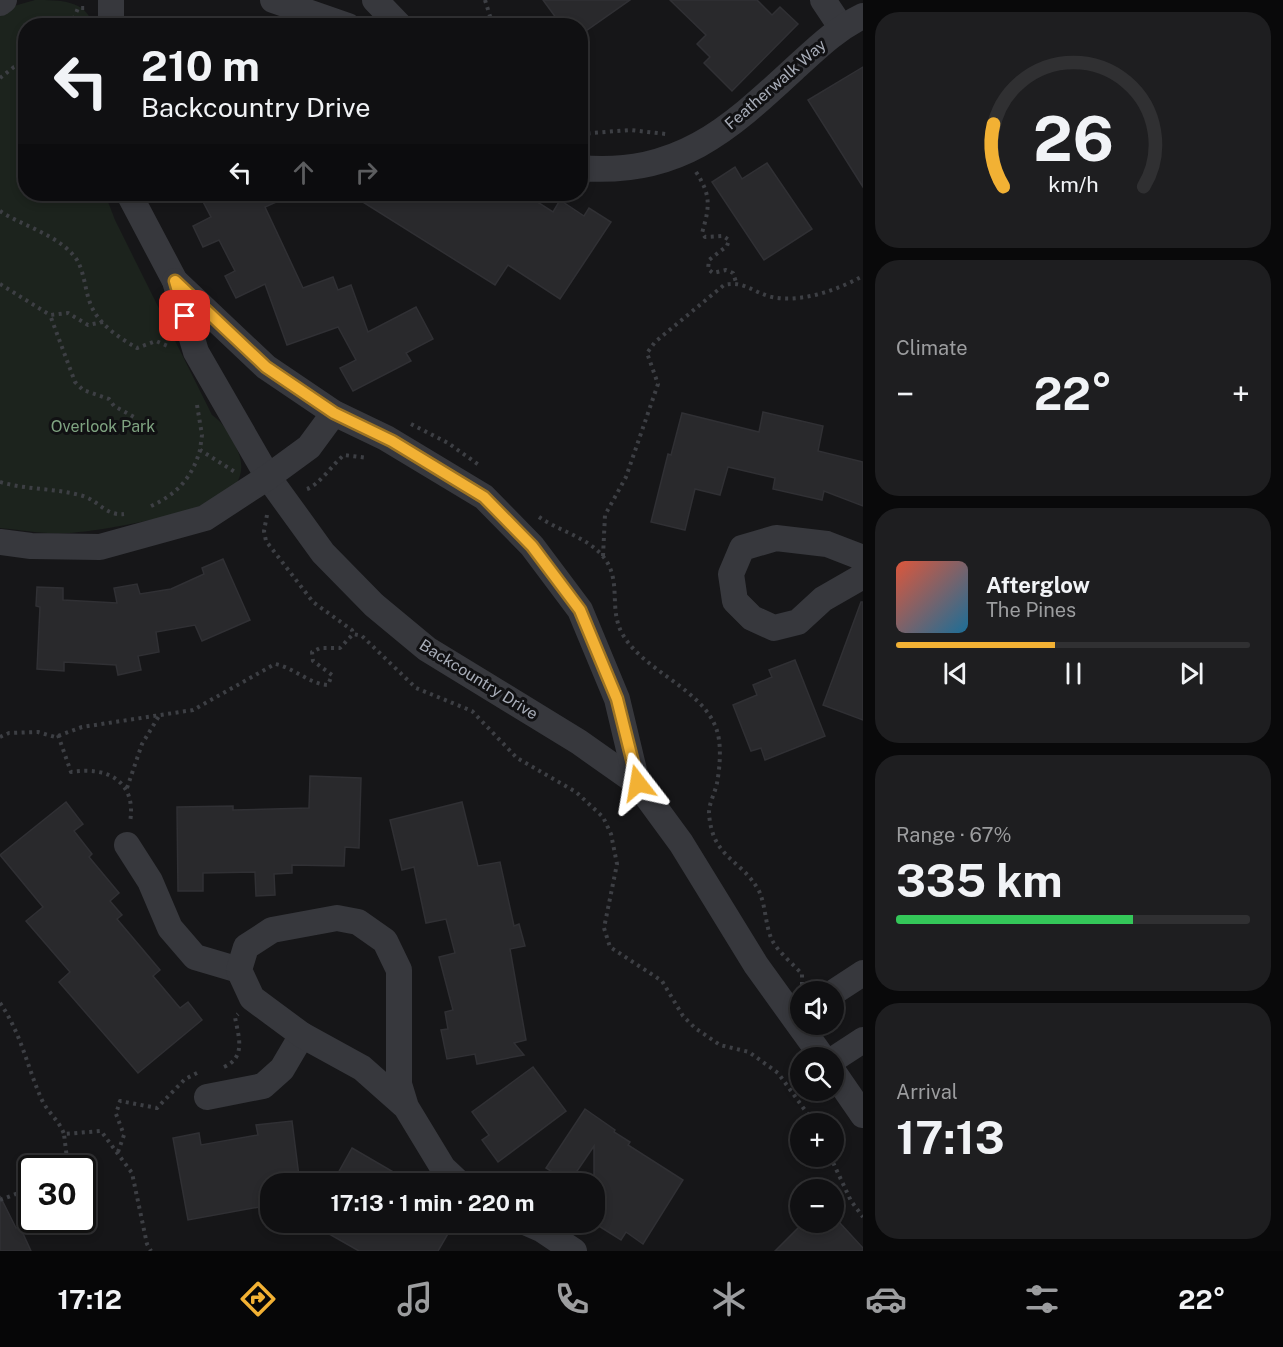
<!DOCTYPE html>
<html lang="en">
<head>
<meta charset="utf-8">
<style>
  :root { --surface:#101012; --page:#1e1e20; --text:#f1f3f6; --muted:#9c9d9f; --line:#303032; --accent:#f2b134 }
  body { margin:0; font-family:"Public Sans",sans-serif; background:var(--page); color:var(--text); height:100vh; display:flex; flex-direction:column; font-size:22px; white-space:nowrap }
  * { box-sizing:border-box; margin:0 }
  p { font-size:20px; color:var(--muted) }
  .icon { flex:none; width:33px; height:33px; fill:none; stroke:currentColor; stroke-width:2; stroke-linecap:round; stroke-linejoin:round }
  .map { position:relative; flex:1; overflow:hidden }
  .details { display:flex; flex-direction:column; gap:12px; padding:12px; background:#09090a; width:420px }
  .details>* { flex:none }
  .guide { position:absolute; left:18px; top:18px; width:570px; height:183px; border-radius:24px; box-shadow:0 3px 9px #0003,0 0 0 2px var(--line); background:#101012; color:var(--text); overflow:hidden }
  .controls { position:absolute; left:790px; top:981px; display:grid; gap:12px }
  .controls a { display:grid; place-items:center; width:54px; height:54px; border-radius:50%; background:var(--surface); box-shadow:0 3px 9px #0003,0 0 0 2px var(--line); font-size:30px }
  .speed { position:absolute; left:18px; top:1155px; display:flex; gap:12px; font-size:30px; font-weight:700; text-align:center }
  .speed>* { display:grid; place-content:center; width:78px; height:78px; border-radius:50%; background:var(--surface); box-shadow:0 3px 9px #0003,0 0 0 2px var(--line); line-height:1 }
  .speed .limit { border:3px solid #111; border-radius:9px; background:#fff; color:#111 }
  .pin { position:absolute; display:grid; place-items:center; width:51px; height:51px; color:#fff; margin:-26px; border-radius:12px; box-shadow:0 3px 9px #0006 }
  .me { position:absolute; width:66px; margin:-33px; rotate:346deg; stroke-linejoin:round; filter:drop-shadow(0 0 4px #0008) }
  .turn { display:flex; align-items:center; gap:21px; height:126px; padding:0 24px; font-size:27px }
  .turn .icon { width:78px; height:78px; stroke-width:2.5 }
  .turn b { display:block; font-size:42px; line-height:51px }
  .lanes { display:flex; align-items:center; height:57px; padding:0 24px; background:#0003; justify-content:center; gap:30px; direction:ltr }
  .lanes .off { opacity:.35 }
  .big { font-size:45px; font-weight:700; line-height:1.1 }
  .details .widget { flex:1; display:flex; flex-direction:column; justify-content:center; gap:9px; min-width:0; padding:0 21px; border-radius:24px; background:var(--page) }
  .details .dial { align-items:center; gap:0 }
  .dial svg { height:156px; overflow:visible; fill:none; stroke:var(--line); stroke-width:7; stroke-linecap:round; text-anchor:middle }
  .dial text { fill:var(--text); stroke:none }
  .song { display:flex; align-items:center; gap:18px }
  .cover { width:72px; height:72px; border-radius:9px; background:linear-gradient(135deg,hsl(10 70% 55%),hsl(200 70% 35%)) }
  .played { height:6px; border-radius:3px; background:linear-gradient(90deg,var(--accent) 45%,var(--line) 45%) }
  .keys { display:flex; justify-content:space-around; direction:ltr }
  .heat { display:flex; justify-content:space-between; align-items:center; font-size:33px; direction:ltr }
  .charge { height:9px; border-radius:4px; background:linear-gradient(90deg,#34c759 67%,var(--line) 0) }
  .trip { position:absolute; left:260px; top:1173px; width:345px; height:60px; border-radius:24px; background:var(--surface); box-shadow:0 3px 9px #0003,0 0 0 2px var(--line); font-weight:700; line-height:60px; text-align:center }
  .tabs { display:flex; height:96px; justify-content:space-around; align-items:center; background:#060607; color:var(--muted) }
  .tabs .icon { width:42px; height:42px }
  .tabs .on { color:var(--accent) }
  .tabs b { font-size:27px; color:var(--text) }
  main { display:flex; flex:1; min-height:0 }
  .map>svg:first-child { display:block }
  .green { fill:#1c231d }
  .building { fill:#29292c; stroke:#303034; stroke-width:1.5 }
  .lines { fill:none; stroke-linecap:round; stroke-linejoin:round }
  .path { stroke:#3d3f44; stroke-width:4; stroke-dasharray:3 4.5; stroke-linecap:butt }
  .minor { stroke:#37383d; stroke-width:26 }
  .route-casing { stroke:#9d7322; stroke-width:15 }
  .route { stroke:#f2b134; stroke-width:10 }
  .labels { text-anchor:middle; stroke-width:6; stroke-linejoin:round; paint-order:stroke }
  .street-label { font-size:16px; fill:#a8adb8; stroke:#111113 }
  .park-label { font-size:16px; fill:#7fa381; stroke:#111113 }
</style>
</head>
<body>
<main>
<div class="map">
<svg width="863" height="1251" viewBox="0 0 863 1251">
  <rect width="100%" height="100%" fill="#161618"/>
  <path class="green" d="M 35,0 C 60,0 86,0 93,25 L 26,26 L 26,194 L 105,194 L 115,220 L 212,415 C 223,423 228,431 234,443 C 242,458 245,471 235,486 C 217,512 101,531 69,533 C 47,535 22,530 0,528 L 0,16 L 14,6 Z"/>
  <g class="building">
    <polygon points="543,0 630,0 580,35 580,26 562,26"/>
    <polygon points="670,0 757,0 772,15 780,7 798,24 732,91 704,63 710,57 697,44 706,35"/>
    <polygon points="863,67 863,187 808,100"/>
    <polygon points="767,163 812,229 764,260 712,182 735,167 742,179"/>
    <polygon points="199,194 294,194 265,207 303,288 333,277 338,290 351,285 368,332 416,307 433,339 406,353 411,361 353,391 340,368 356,360 338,327 287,345 265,284 236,298 225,276 235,271 219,240 203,247 193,226 211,217"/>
    <polygon points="350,194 510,194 520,200 525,194 553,212 560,200 584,216 589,208 611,222 560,299 508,265 495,285"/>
    <polygon points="763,412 823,426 818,451 863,462 863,506 824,491 822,500 773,489 775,478 728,467 720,495 695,489 685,530 651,522 668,454 671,455 682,413 759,432"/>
    <polygon points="223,559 250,620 202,641 195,625 156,632 159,652 138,656 141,670 118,675 116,665 64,662 64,671 37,669 40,607 36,606 37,587 63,588 63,600 117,603 114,588 137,584 140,594 171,589 204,574 202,568"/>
    <polygon points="861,602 863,602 863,720 823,705"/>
    <polygon points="795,660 825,736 765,760 761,748 751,751 733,705 757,695 753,685 772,677 769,670"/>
    <polygon points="310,776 361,778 359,848 345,847 344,866 292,865 292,873 274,874 275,895 256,896 255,872 203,873 203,891 178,891 177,807 233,806 233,810 309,808"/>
    <polygon points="66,802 83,824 74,831 92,854 89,857 119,893 110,901 122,915 117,919 160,970 153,976 180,1008 188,1002 202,1020 138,1073 59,982 70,972 26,921 43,907 0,855"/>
    <polygon points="462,802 478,866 500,862 514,926 519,924 525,946 510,949 526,1040 514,1043 524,1055 477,1064 475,1054 447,1059 441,1030 448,1029 445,1012 453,1010 439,957 455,953 446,919 426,923 414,867 402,870 390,820"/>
    <polygon points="533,1067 566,1111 498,1162 482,1140 489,1135 472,1112"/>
    <polygon points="585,1109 615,1130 614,1132 630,1142 628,1145 683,1180 643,1244 626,1232 621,1240 594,1223 594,1146 569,1183 546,1168"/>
    <polygon points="292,1121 300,1184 270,1184 270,1205 188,1220 173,1138 199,1133 201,1145 258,1135 256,1125"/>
    <polygon points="352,1148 414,1184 332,1184"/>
    <polygon points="0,1196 16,1228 20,1227 31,1251 0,1251"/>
    <polygon points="308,1222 433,1222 449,1232 438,1251 359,1251"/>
    <polygon points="804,1222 839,1222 863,1248 863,1251 775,1251"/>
  </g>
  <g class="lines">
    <g class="path">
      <polyline points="485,0 493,26"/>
      <polyline points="71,26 78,8 88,8"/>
      <polyline points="0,78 14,67 26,63"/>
      <polyline points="580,134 630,130 666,134"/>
      <path d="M 696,172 C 711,195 710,206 702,233 L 705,237 L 723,236 L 729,240 L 727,246 L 709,260 L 708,269 L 713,273 L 726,270 L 733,273 L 736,282"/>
      <path d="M 0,211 C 24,227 60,235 77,260 C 84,272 85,288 89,300 C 96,323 118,337 137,348 L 156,341 L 170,347"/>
      <polyline points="0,284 50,315"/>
      <polyline points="103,322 88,325 68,313 50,315 75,382 83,390 109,399 114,406 136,418"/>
      <polyline points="197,405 202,435 200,450 235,472"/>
      <polyline points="411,424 448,443 479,465"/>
      <path d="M 0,482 C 27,490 56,488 83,496 C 99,501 106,516 124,514"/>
      <path d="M 307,489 C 319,485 333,464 344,455 L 368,458"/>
      <path d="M 151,506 C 177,494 192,478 200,450"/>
      <polyline points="267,515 264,531 266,541 313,602 352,630 353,634 362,636 416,688 472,711 517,758 576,792 603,817 611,834 617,864 604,928 610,947 662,981 683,1016 695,1028 720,1045 749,1052 778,1073 815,1124"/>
      <path d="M 539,517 C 559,531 584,536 601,554 C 624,579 607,608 623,635 C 644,671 702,689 716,728 C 722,743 720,767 717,783 C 715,793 709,803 709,813 C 712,859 741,858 759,891 C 766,906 765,925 772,940 C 778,952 793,964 802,974 L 802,987"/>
      <path d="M 603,556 L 605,515 L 626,477 L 658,384 L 647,353 L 655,342 L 724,285 C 743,280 754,293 772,297 C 802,303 837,290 863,276"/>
      <path d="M 58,735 L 71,772 C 108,766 137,782 130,822"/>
      <path d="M 0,737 L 9,733 L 38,732 L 55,737 L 82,727 L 193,710 L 275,664 C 295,668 309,684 328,685 L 332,675 L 313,661 L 312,652 L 320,648 L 340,648 L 353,634"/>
      <polyline points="127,788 142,744 159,716"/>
      <path d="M 0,1003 C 21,1033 27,1066 41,1098 C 47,1112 59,1120 64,1134"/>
      <path d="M 224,1067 C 247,1057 238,1035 235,1017 L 238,1014"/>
      <polyline points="118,1152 124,1135 116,1114 120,1101 157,1108 185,1079 197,1073"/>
      <polyline points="830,1156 851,1201 863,1217"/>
      <polyline points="64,1168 67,1159 64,1134 101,1131 132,1173 147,1244 151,1251"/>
      <polyline points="0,1200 32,1188"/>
    </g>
    <g class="minor">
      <polyline points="273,0 348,26"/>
      <polyline points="375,0 400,26"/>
      <polyline points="823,0 841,27"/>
      <polyline points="0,3 4,0"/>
      <polyline points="111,26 111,0"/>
      <path d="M 580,168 C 678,176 727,131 794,69 C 816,49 836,29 863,16"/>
      <polyline points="129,194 175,281 196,352 268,477 323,553 374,605 427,649 579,742 637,783 681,843 756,965 823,1058"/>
      <polyline points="175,281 266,367 334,413 386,438 484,497 532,546 580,610 617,699 637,783"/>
      <polyline points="0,542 31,546 100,547 205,518 268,477 309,447 334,413"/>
      <polyline points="863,558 827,544 776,538 742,548 731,574 735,601 752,618 774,628 798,622 823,599 863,576"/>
      <polyline points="127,845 150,881 170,928 195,957 239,970"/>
      <polyline points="834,992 863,973"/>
      <polyline points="834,1059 863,1040"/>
      <polyline points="834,1073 863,1115"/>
      <polyline points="207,1097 263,1086 282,1069 302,1035"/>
      <polyline points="406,1107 362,1068 302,1035 252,998 239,970 246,947 272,930 337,918 358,922 385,941 399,970 399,1084 406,1107 443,1168 460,1184"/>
      <polyline points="525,1222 541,1229 574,1251"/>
    </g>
  </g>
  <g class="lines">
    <g class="route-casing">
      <polyline id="route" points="185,316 175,281 266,367 334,413 392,441 484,497 532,546 580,610 617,699 638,783"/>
    </g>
    <use href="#route" class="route"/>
  </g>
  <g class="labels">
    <g class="street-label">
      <text transform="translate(775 84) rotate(-41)" y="6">Featherwalk Way</text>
      <text transform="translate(479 679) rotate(32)" y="6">Backcountry Drive</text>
    </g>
    <g class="park-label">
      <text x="103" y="432">Overlook Park</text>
    </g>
  </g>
</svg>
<div class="controls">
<a><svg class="icon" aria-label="sound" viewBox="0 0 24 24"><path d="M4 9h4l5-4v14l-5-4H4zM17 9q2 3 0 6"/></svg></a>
<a><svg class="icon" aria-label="search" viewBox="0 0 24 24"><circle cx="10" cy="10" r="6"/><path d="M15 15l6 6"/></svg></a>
<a>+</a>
<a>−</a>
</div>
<div class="speed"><div class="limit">30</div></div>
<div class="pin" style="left:185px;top:316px;background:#d93025"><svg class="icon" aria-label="arrive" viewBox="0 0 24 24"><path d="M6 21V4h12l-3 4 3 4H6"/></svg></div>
<svg class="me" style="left:638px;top:783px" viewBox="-20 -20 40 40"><path d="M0-17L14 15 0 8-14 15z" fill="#f2b134" stroke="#fff" stroke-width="4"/></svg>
<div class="trip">17:13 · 1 min · 220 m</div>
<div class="guide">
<div class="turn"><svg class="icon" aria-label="left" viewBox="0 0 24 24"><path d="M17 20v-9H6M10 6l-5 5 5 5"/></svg><div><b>210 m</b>Backcountry Drive</div></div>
<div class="lanes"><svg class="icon" aria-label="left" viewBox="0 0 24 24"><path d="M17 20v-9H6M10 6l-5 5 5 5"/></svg><svg class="icon off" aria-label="ahead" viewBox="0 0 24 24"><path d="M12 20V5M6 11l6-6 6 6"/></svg><svg class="icon off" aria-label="right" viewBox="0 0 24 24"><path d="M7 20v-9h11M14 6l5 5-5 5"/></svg></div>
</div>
</div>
<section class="details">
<div class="widget dial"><svg viewBox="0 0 100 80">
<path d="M14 69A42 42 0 1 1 86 69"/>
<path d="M14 69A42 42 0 0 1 9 37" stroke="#f2b134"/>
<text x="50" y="56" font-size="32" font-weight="700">26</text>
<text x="50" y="72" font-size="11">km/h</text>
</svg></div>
<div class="widget"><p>Climate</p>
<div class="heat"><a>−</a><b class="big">22°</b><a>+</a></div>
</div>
<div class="widget">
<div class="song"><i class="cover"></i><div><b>Afterglow</b><p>The Pines</p></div></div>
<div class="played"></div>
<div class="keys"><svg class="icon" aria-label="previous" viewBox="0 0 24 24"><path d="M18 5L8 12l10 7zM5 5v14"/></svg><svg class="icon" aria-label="pause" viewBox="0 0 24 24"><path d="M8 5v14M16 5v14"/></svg><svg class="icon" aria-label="next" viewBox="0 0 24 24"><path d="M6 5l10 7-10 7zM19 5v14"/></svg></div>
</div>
<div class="widget"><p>Range · 67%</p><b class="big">335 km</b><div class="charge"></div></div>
<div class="widget"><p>Arrival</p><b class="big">17:13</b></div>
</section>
</main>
<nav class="tabs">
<b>17:12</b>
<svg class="icon on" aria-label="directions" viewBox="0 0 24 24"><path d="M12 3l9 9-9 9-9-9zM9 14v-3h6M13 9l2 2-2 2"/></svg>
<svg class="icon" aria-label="music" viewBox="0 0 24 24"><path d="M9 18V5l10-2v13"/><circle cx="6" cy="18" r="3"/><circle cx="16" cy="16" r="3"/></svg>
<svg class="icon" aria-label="phone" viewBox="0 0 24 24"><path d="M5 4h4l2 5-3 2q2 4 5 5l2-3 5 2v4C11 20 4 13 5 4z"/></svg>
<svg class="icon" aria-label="climate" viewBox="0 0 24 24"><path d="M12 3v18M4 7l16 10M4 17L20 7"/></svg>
<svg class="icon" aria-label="car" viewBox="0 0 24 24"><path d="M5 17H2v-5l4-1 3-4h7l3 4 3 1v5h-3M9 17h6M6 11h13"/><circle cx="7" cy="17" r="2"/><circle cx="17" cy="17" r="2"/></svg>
<svg class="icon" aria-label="filters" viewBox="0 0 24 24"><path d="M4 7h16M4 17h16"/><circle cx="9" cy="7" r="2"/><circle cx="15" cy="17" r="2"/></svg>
<b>22°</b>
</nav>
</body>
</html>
